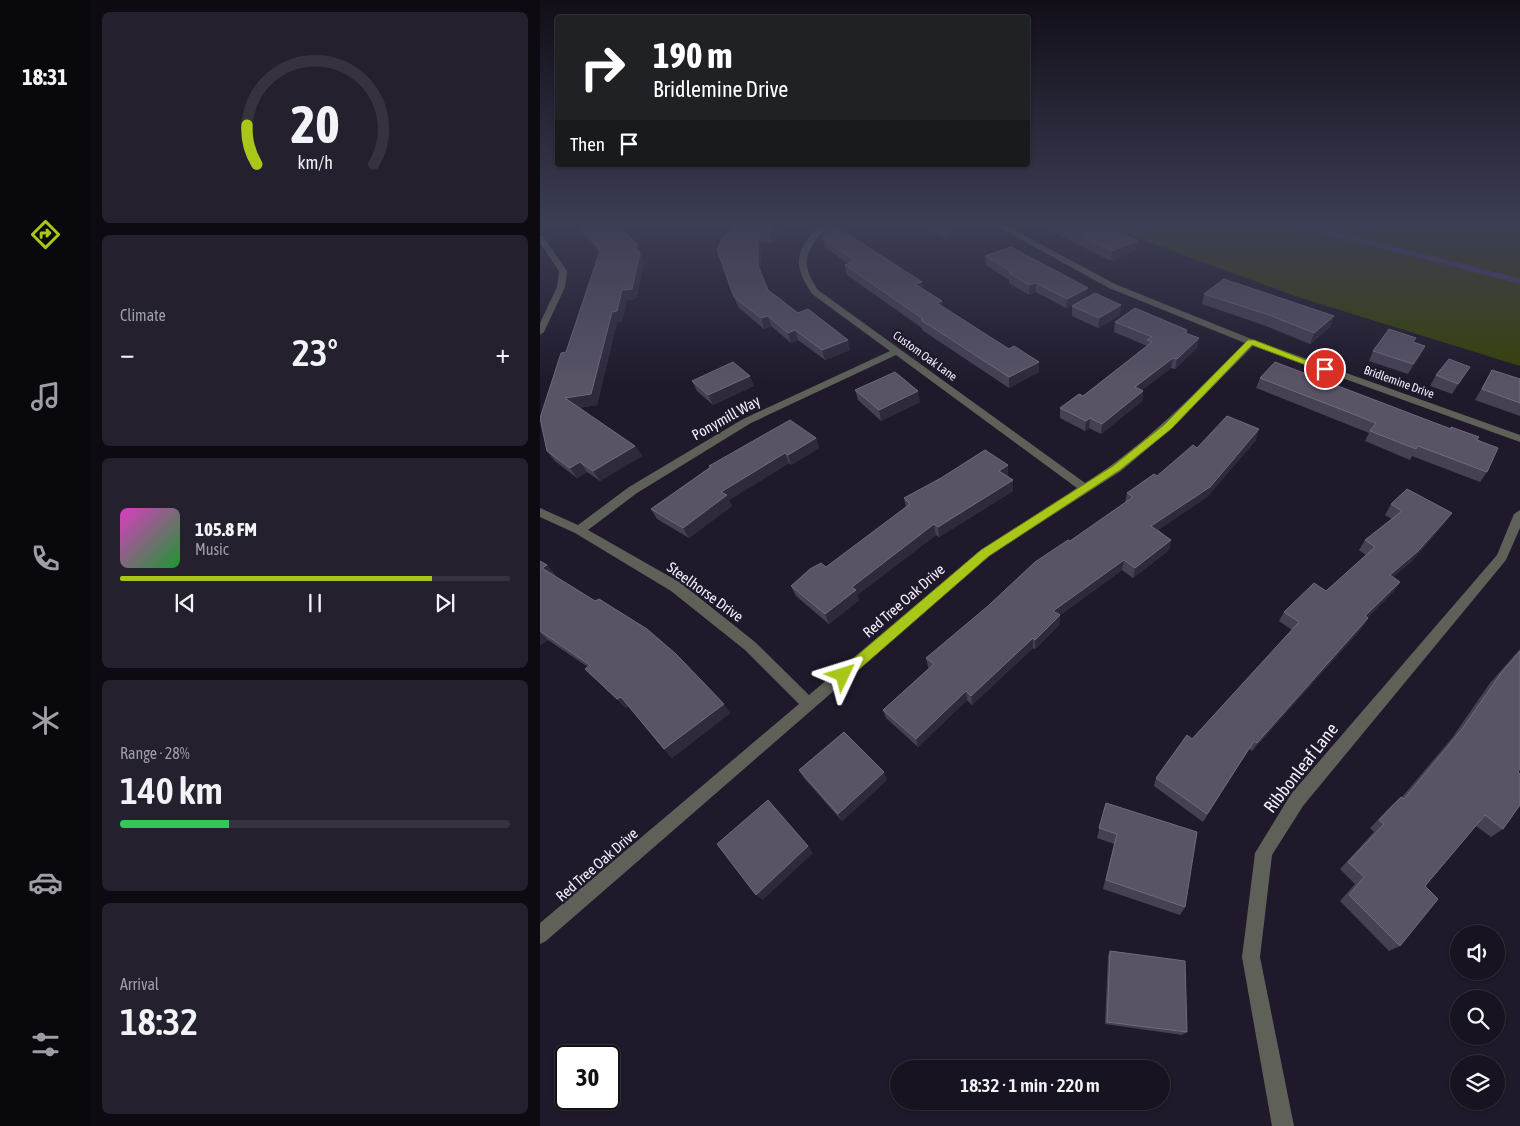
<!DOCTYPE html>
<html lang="en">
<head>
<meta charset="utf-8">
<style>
  :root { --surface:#171320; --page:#24202d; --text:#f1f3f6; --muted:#9e9ea5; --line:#36323e; --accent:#a9c719 }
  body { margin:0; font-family:"Asap Condensed",sans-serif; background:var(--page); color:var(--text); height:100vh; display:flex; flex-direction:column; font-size:19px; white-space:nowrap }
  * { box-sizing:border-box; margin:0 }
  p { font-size:16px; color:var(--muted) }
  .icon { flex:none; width:28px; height:28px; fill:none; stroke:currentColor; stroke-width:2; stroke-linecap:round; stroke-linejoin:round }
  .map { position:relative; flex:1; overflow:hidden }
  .details { display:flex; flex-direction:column; gap:12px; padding:12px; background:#0d0a12; width:450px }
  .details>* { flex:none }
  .hud { position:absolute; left:15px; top:15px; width:475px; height:152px; border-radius:5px; box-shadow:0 1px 4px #0004,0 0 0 1px var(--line); background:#202124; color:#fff; overflow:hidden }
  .tools { position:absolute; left:910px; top:925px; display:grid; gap:10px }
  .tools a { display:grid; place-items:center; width:55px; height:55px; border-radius:50%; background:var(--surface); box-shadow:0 1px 4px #0004,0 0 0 1px var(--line); font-size:25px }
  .speed { position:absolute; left:15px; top:1045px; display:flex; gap:10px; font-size:25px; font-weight:700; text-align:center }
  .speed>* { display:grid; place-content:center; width:65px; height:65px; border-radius:50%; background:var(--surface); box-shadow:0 1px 4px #0004,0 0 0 1px var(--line); line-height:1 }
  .speed .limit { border:2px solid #111; border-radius:8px; background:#fff; color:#111 }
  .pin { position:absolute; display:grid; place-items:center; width:42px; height:42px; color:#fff; margin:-21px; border:2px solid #fff; border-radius:50%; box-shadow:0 1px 5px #0007 }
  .me { position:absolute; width:55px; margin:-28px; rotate:49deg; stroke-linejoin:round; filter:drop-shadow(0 0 4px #0008) }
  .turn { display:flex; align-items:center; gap:18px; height:105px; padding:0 15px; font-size:22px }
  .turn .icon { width:65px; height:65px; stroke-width:2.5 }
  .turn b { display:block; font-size:35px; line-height:42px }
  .then { display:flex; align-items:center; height:48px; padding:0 15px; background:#0003; gap:10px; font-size:19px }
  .big { font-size:38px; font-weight:600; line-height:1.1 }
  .details .card { flex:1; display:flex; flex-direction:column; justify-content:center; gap:8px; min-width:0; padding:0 18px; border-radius:8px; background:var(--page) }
  .details .dial { align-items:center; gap:0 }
  .dial svg { height:130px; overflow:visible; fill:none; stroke:var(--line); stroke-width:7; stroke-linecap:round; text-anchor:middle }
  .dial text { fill:var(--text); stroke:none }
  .song { display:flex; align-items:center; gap:15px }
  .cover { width:60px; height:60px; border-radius:8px; background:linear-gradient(135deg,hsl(310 70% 55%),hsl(130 70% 35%)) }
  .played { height:5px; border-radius:2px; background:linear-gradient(90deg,var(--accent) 80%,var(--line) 80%) }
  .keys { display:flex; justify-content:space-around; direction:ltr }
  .heat { display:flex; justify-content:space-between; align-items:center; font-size:28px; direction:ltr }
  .charge { height:8px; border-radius:4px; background:linear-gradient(90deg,#34c759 28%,var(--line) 0) }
  .trip { position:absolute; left:350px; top:1060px; width:280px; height:50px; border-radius:25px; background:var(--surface); box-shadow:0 1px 4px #0004,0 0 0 1px var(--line); font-weight:600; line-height:50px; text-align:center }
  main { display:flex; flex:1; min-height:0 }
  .menu { display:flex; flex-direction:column; width:90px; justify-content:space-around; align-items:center; background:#09080d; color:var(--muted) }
  .menu .icon { width:35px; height:35px }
  .menu .active { color:var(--accent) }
  .menu b { font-size:22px; color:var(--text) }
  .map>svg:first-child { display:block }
  .green { fill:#374207 }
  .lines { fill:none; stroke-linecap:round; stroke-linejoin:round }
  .stream { stroke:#533a7c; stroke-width:5 }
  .minor { fill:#5f6158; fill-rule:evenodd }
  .wall { fill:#464053 }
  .shaded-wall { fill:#2f293b }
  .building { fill:#585365; stroke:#706b7c }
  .route { fill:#a9c719; stroke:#6e8110 }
  .labels { text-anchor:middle; stroke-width:5; stroke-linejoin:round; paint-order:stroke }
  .far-street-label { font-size:12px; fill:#f2eefb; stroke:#1f192b }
  .street-label { font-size:15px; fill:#f2eefb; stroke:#1f192b }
  .near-street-label { font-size:18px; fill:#f2eefb; stroke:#1f192b }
</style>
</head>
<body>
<main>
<nav class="menu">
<b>18:31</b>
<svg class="icon active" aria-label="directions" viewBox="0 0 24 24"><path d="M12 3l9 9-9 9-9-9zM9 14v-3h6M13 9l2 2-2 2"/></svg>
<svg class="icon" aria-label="music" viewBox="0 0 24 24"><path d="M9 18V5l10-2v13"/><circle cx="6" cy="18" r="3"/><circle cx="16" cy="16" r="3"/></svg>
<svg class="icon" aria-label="phone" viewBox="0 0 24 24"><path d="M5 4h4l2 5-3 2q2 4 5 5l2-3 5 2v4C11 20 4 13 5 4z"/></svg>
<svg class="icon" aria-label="climate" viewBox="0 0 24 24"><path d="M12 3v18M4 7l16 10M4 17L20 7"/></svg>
<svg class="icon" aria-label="car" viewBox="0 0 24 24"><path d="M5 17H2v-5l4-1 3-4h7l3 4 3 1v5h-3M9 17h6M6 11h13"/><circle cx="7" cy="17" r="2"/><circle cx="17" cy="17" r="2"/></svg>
<svg class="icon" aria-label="filters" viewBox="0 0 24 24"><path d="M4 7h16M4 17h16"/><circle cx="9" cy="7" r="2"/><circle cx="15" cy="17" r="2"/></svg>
</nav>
<section class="details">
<div class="card dial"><svg viewBox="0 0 100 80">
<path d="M14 69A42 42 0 1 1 86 69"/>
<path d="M14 69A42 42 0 0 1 8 45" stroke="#a9c719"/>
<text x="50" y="56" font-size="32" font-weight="700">20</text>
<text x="50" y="72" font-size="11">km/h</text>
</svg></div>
<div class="card"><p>Climate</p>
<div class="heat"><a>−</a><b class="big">23°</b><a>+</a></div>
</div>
<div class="card">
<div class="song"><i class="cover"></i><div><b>105.8 FM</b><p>Music</p></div></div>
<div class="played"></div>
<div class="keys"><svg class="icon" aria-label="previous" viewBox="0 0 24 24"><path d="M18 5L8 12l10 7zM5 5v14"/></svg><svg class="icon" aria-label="pause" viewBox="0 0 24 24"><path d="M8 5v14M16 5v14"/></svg><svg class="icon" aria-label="next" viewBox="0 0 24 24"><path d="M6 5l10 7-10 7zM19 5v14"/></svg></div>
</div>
<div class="card"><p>Range · 28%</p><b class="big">140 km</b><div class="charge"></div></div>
<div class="card"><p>Arrival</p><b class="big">18:32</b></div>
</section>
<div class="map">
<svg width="980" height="1126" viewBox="0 0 980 1126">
  <rect width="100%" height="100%" fill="#1f192b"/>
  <polygon class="green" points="568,224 980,224 980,366 761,298 594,237"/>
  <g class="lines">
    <polyline class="stream" points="755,224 980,281"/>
    <g class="minor">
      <path d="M 281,224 L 289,224 C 268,249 257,259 278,290 L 545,483 C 607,444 654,394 705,343 L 569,288 L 453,224 L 463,224 L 575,284 L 714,340 L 980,435 L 980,442 L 713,346 L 631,429 L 581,471 L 449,556 L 6,941 L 0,944 L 0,923 L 259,704 L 205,650 L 131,591 L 35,533 L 0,517 L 0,508 L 38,525 L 89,487 L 203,419 L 350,351 L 272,294 C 251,263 256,250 281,224 ZM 356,355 L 537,488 L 441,550 L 269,695 L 215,642 L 141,583 L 48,530 L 97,493 L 211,423 Z"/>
      <polygon points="0,236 3,236 27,271 25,287 4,332 0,335 0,323 17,287 19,271 0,243"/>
      <polygon points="980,510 980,528 966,560 763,806 732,855 720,957 754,1126 732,1126 702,957 715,853 751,794 957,555 974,514"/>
    </g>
  </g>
  <g class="wall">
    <polygon points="202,224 245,224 232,243 221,242 221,273 228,290 258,313 310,350 285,360 258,340 251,343 231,326 224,329 198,307 177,250"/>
    <polygon points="380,224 418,224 409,240"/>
    <polygon points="497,224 563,224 598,241 597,250 571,261"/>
    <polygon points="39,226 97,244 104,263 96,299 87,300 82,321 77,322 57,405 38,408 95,446 102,456 60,481 47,472 37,478 15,461 7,451 26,352 60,252 44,235"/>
    <polygon points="282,238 383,289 402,301 402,307 499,372 469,388 382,330 382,328 307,275 305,265 308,264 285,247"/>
    <polygon points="445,256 547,298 581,305 580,315 558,328 532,316 532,306 546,298 526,308 496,292 489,295 469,283 469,280 446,265"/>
    <polygon points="664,294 791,326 770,344 726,326 662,304"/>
    <polygon points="575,322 647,330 647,334 659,338 657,348 635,369 631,368 602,390 603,391 602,401 561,434 549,428 545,431 520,418 520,408 543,396 606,347 607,346 574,332"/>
    <polygon points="874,342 885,346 880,356 868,374 829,361 833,351"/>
    <polygon points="930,367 912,394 890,386 896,375"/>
    <polygon points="952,370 980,379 980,416 935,400"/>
    <polygon points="720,378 911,429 937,440 947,472 940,482 872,456 870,460 825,441 829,433 716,388"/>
    <polygon points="152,381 214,386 173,405 157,391"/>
    <polygon points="315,390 380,402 341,421 318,400"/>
    <polygon points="276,438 279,448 251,465 249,463 189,500 192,506 149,538 117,519 111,509 170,467 169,466"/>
    <polygon points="716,440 667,497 618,530 631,540 629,550 593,578 582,570 520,615 519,625 495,649 493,648 432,705 427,700 378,747 346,718 343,710 389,668 388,667 386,658 530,541 585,503 587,493 617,476 657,448"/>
    <polygon points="468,465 468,475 467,476 473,480 473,491 399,537 396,535 317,595 319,600 289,624 256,596 251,586 286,567 366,507 364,498"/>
    <polygon points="851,504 905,523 872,561 853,577 860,582 854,591 827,618 828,618 822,628 712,751 709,749 663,822 614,786 616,778 752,630 739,621 744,612 786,591 826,555 819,550 825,540 852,519 845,515"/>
    <polygon points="0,561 7,565 15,575 14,576 190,713 132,758 124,749 88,706 86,708 45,669 48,667 8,640 0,645"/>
    <polygon points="980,649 980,769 978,772 963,829 951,837 936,826 885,886 860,946 849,951 800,901 815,884 800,869 834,832 830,828 852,805 861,797 862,797 912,738 950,683"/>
    <polygon points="259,770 347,780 302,821 264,778"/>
    <polygon points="566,803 645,907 640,915 563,889 574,844 557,838"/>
    <polygon points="570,951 647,1032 642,1035 565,1024 568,956"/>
  </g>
  <g class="shaded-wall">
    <polygon points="236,224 245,224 232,243 229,233"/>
    <polygon points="412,224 418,224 409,240 408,231"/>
    <polygon points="218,233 221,242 221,275 218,266"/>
    <polygon points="598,241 597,250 571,261 572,251"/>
    <polygon points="97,244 104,263 96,299 87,300 82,321 77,322 57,405 31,409 25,398 82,290"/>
    <polygon points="382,282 383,291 375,284"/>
    <polygon points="496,283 496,292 489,295 489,285"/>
    <polygon points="548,288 547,298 526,308 527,299"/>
    <polygon points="402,301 403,311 397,303"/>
    <polygon points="581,305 580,315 558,328 559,318"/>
    <polygon points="228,316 231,326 224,329 221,318"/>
    <polygon points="794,316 791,326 770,344 774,333"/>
    <polygon points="255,330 258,340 251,343 248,333"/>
    <polygon points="659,338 657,348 635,369 637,359"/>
    <polygon points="308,340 310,350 285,360 282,350"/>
    <polygon points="885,346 880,356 868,374 873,364"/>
    <polygon points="633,358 631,368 593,397 595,387"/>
    <polygon points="499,362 499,372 469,388 469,377"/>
    <polygon points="930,367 924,377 912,394 918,384"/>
    <polygon points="210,376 214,386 173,405 168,395"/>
    <polygon points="378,391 380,402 341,421 339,410"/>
    <polygon points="603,391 602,401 561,434 562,424"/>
    <polygon points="550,418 549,428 545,431 546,421"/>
    <polygon points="719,429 716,440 667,497 609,536 611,526"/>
    <polygon points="276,438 279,448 251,465 248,455"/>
    <polygon points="95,446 102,456 60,481 53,471"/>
    <polygon points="245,453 249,463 189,500 192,506 149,538 143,528 181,492"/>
    <polygon points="40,462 47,472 37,478 30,468"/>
    <polygon points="468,465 468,475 459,481 459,471"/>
    <polygon points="473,480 473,491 399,537 398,527"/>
    <polygon points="912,513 905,523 872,561 844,585 850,575"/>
    <polygon points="394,524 396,535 317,595 319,600 289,624 285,614 312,587"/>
    <polygon points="631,540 629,550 593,578 595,568"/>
    <polygon points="584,560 582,570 513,620 513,611"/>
    <polygon points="7,565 15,575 11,578 2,568"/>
    <polygon points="860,582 854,591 818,626 825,616"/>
    <polygon points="520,615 519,625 495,649 495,640"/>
    <polygon points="828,618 822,628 712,751 717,743"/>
    <polygon points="0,632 8,640 0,645"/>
    <polygon points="493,638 493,648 432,705 431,696"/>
    <polygon points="426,691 427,700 378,747 376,739"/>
    <polygon points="81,697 89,705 86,708 77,699"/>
    <polygon points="184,704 190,713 132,758 124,749"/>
    <polygon points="344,772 347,780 302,821 298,814"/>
    <polygon points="268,846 273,853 223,900 216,895"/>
  </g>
  <g class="building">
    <polygon points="45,224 76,224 97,244 96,248 100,253 92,289 82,290 77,311 72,312 51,394 25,398 95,446 53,471 40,462 30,468 7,451 0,418 21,353 26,352 60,251 54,241 39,226"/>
    <polygon points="202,224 236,224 229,233 218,233 218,266 228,290 258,313 268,309 308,340 282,350 255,330 248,333 228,316 221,318 194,297 177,250 183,237"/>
    <polygon points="292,224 382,282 375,284 402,301 397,303 469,349 474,346 499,362 469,377 381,320 383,319 305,265 315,261 282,238"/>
    <polygon points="396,224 412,224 408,231"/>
    <polygon points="516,224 563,224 598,241 572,251"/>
    <polygon points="471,247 548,288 527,299 496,283 489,285 469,273 472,272 445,256"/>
    <polygon points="684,279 794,316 774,333 729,315 664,294"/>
    <polygon points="555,293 581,305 559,318 532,306"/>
    <polygon points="595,308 647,330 645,333 659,338 637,359 633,358 595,387 603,391 562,424 550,418 546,421 520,408 539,394 543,396 612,342 607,340 612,337 575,322"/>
    <polygon points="849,329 876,338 873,342 885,346 873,364 833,351"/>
    <polygon points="909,359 930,367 918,384 896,375"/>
    <polygon points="193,362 210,376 168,395 152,381"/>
    <polygon points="735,362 911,429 911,427 939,437 937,440 958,448 947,472 878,446 876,449 830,431 836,423 720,378"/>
    <polygon points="952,370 980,379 980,403 942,389"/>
    <polygon points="355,372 378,391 339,410 315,390"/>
    <polygon points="687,416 719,429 670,487 611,526 631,540 595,568 584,560 513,611 520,615 495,640 493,638 431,696 426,691 376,739 343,710 394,664 386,658 448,606 495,562 528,540 530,541 593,497 587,493 614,474 617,476 653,445 657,448"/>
    <polygon points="250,420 276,438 248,455 245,453 181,492 187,495 143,528 111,509 171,467 169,466"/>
    <polygon points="445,450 468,465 459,471 473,480 398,527 394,524 312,587 316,590 285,614 251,586 270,569 281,563 286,567 370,504 364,498 401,478"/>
    <polygon points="867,489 912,513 878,551 850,575 860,582 825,616 828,618 717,743 714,741 667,814 616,778 647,735 652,739 759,622 744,612 774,583 786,591 835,547 825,540 862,511 851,504"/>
    <polygon points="0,561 7,565 2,568 55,601 59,599 107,629 136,654 184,704 124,749 81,697 77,699 45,669 50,665 0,631"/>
    <polygon points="980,651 980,769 978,772 980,774 980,805 963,829 945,815 885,886 898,899 860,946 809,895 824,877 808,862 844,824 839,820 861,797 864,799 922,729 961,673"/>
    <polygon points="304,732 344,772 298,814 259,770"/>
    <polygon points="228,800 268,846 216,895 177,844"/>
    <polygon points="566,803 657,832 645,907 566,880 577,834 559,828"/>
    <polygon points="570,951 645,961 647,1032 567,1022"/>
  </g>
  <linearGradient id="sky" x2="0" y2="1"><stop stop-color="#110e18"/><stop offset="0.59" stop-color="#3c3e55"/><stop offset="1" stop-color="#3c3e55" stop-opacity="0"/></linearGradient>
  <rect width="980" height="382" fill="url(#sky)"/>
  <polygon class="route" points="708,340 714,340 789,369 782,371 712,345 631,429 580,470 449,556 308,679 303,681 299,679 297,675 299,671 441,550 573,466 624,425"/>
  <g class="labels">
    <g class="far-street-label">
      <text transform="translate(385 356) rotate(36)" y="4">Custom Oak Lane</text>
      <text transform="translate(859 382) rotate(20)" y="4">Bridlemine Drive</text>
    </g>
    <g class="street-label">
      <text transform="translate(186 418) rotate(-29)" y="5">Ponymill Way</text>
      <text transform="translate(165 592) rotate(36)" y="5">Steelhorse Drive</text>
      <text transform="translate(364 601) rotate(-41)" y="5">Red Tree Oak Drive</text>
      <text transform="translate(57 865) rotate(-41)" y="5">Red Tree Oak Drive</text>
    </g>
    <g class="near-street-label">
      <text transform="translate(761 768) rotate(-52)" y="6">Ribbonleaf Lane</text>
    </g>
  </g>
</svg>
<div class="tools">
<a><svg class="icon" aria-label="sound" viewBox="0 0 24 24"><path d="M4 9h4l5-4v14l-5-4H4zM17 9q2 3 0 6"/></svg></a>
<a><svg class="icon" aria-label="search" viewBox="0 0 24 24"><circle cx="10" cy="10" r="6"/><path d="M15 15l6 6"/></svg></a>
<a><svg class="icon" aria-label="layers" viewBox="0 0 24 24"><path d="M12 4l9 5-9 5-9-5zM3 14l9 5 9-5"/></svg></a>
</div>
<div class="speed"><div class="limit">30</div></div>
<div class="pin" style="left:785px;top:369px;background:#d93025"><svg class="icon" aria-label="arrive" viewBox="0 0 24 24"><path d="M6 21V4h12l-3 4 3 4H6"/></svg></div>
<svg class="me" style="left:303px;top:675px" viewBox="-20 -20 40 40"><path d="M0-17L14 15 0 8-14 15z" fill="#a9c719" stroke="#fff" stroke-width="4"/></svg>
<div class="trip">18:32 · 1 min · 220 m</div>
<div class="hud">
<div class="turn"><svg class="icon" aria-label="right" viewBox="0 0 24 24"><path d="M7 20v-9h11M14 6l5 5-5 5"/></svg><div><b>190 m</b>Bridlemine Drive</div></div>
<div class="then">Then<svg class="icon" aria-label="arrive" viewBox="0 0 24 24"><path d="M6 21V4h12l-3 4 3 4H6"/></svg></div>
</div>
</div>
</main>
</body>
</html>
